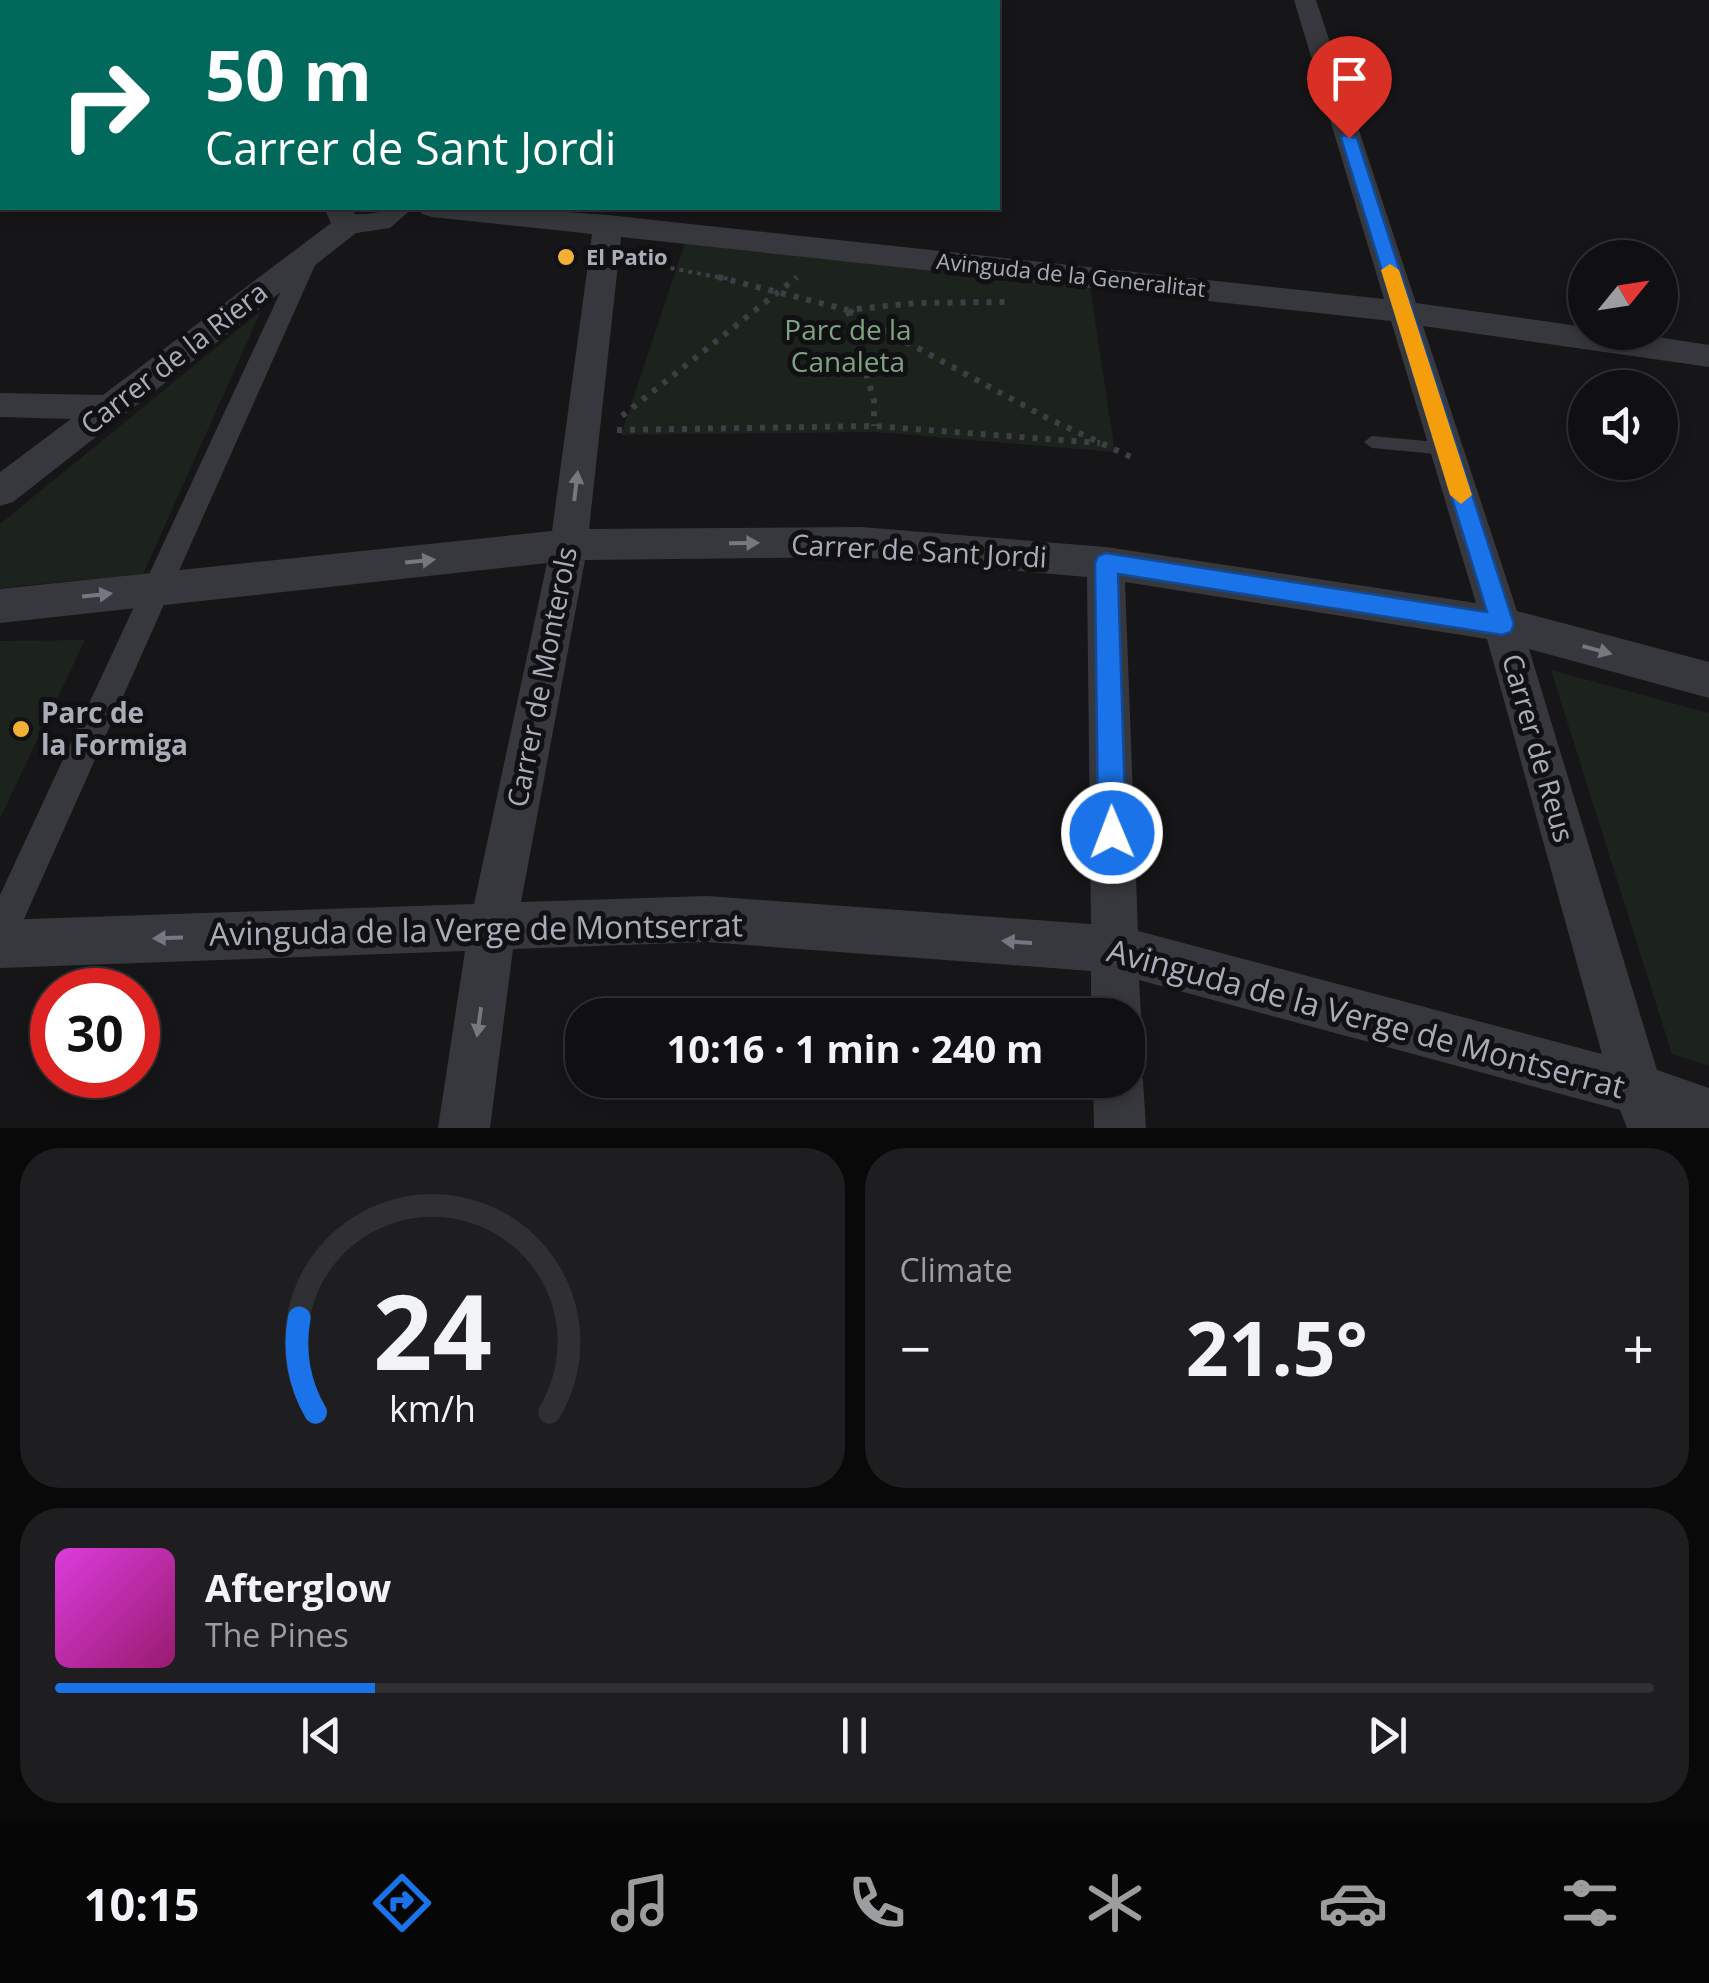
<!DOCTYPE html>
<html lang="en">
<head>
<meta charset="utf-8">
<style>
  :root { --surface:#101012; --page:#1e1e20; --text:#f1f3f6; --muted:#9c9d9f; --line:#303032; --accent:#1a73e8 }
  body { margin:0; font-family:"Open Sans",sans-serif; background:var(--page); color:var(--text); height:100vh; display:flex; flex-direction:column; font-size:38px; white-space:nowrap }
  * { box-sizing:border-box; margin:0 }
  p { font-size:32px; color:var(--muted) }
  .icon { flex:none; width:55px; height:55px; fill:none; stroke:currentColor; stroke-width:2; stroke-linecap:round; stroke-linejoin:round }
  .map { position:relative; height:1128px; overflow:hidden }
  .panel { display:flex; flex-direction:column; gap:20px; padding:20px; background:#09090a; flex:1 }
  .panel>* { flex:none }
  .banner { position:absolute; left:0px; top:0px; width:1000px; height:210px; box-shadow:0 5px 15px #0003,0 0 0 2px var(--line); background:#00695c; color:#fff; overflow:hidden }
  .needle { width:65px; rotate:60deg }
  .buttons { position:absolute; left:1568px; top:240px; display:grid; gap:20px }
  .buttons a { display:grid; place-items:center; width:110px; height:110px; border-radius:50%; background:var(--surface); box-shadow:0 5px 15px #0003,0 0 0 2px var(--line); font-size:50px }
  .speed { position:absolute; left:30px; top:968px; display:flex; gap:20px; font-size:50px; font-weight:700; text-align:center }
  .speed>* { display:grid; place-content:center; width:130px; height:130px; border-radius:50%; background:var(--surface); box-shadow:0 5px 15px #0003,0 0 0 2px var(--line); line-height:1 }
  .speed .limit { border:15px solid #d22; background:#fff; color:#111 }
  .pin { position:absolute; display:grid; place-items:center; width:85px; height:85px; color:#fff; margin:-102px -42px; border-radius:50% 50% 50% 0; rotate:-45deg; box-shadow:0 0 10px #0007 }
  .pin .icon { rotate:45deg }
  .me { position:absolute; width:110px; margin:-55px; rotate:359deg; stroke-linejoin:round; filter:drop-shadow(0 0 8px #0008) }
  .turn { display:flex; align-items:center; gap:35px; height:210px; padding:0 40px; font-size:45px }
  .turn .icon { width:130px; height:130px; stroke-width:2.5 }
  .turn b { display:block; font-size:70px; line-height:85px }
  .big { font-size:75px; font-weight:700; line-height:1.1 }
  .panel .card { flex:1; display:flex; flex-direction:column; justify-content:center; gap:15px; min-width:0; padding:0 35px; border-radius:40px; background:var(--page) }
  .panel .dial { align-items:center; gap:0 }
  .dial svg { height:260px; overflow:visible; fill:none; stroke:var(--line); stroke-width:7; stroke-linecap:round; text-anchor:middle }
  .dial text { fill:var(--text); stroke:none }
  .song { display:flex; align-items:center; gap:30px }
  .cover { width:120px; height:120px; border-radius:15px; background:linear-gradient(135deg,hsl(300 70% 55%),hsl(320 70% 35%)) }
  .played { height:10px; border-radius:5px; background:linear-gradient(90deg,var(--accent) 20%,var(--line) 20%) }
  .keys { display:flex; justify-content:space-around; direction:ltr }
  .heat { display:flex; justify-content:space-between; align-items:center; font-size:55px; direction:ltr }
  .panel .tiles { flex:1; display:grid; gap:20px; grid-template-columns:1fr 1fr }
  .card:last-child { grid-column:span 2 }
  .trip { position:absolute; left:565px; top:998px; width:580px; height:100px; border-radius:40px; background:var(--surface); box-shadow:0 5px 15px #0003,0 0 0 2px var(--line); font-weight:700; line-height:100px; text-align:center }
  .tab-bar { display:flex; height:160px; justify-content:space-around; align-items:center; background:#060607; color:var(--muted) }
  .tab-bar .icon { width:70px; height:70px }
  .tab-bar .active { color:var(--accent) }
  .tab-bar b { font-size:45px; color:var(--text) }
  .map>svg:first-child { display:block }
  .green { fill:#1c231d }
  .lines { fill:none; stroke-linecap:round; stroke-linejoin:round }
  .path-far1 { stroke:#3d3f44; stroke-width:4; stroke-dasharray:4 5; stroke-linecap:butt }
  .path { stroke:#3d3f44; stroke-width:6; stroke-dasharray:5 8; stroke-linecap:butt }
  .service { fill:#37383d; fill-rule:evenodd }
  .pedestrian { fill:#37383d; fill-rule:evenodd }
  .minor { fill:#37383d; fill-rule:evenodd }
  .oneway { fill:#757881 }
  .route { fill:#1a73e8; stroke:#114b97; stroke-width:2.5 }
  .slow { fill:#f59e0b }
  .poi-dot { fill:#f2b134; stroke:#111113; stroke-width:4 }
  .labels { text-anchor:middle; stroke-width:10; stroke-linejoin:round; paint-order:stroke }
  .far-poi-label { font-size:22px; font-weight:bold; fill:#a8adb8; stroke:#111113; text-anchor:start }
  .far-street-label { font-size:22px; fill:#a8adb8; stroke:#111113 }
  .park-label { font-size:28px; fill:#7fa381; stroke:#111113 }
  .street-label { font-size:28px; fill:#a8adb8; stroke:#111113 }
  .poi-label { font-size:28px; font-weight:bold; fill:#a8adb8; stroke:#111113; text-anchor:start }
  .near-street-label { font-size:32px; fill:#a8adb8; stroke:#111113 }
</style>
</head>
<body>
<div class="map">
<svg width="1709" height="1128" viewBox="0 0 1709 1128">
  <rect width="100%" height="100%" fill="#161618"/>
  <g class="green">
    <polygon points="685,243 1090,288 1115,452 876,432 621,435"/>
    <polygon points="261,311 143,574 0,588 0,524"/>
    <polygon points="85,640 0,818 0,641"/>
    <polygon points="1551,670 1709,713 1709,1066 1672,1054"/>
  </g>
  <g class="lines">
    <polyline class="path-far1" points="644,263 728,279"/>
    <g class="path">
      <polyline points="718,277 848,310 915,303 1006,302"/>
      <polyline points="848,311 874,400 874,426"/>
      <polyline points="849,311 1049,419 1131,457"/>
      <polyline points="622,416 797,277"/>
      <polyline points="617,430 874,426 1100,443"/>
    </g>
    <polygon class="service" points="1372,436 1447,443 1455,449 1447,455 1372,448 1364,442"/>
    <polygon class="pedestrian" points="309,247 320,254 12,946 0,951 0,895 298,254"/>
    <g class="minor">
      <path d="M 1294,0 L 1316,0 L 1416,303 L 1585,327 L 1585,332 L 1624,332 L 1709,345 L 1709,367 L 1423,326 L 1517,611 L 1709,662 L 1709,698 L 1529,649 L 1657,1070 L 1709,1088 L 1709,1128 L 1627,1128 L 1620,1110 L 1139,980 L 1141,1015 L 1133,1032 L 1128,1035 L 1128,1015 L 1091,1015 L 1091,971 L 707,942 L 513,949 L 490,1128 L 438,1128 L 465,951 L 0,968 L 0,920 L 474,904 L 547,563 L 0,623 L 0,589 L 552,531 L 592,234 L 432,217 L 422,214 L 418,208 L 512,208 L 608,215 L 1384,299 ZM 621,237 L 1391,321 L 1476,603 L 1106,547 L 861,527 L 589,529 ZM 861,557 L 1087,577 L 1091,924 L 707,896 L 521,902 L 585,560 ZM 1125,582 L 1487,639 L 1602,1054 L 1138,931 Z"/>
      <rect x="0" y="159" width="2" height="16"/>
      <path d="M 324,208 L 352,208 L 355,214 C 374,216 391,207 413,208 L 390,228 L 356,233 L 13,502 L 0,506 L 0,472 L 71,419 L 0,417 L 0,393 L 103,395 L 331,223 Z"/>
      <polygon points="1128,1058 1136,1062 1143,1080 1146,1128 1094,1128 1093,1080 1128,1080"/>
    </g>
  </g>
  <defs><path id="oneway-solid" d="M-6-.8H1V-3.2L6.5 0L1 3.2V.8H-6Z" transform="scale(2.5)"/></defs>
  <g class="oneway">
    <use href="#oneway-solid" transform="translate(576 486) rotate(-83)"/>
    <use href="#oneway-solid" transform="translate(744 543) rotate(-1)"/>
    <use href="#oneway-solid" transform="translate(420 561) rotate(-6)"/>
    <use href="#oneway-solid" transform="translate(97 595) rotate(-6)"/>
    <use href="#oneway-solid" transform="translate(1597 650) rotate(15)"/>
    <use href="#oneway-solid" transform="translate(168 938) rotate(178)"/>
    <use href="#oneway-solid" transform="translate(1017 942) rotate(-176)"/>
    <use href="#oneway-solid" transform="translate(479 1022) rotate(98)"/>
  </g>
  <polygon class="route" points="1343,135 1357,138 1514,624 1511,632 1502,635 1118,574 1126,833 1122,842 1112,846 1102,842 1098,833 1095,563 1098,556 1106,553 1487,612 1341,138"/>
  <polygon class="slow" points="1390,264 1399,270 1472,495 1461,504 1450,495 1381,270"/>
  <g class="poi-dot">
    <circle cx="566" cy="257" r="10"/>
    <circle cx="21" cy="729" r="10"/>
  </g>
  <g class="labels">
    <g class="far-poi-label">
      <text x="586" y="265">El Patio</text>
    </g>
    <g class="far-street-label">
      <text transform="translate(1071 275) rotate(6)" y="8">Avinguda de la Generalitat</text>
    </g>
    <g class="park-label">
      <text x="848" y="340">Parc de la<tspan x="848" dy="32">Canaleta</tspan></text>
    </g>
    <g class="street-label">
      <text transform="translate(174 358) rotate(-38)" y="10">Carrer de la Riera</text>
      <text transform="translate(919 551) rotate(3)" y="10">Carrer de Sant Jordi</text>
      <text transform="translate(542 677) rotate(-79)" y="10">Carrer de Monterols</text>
      <text transform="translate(1538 748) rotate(74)" y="10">Carrer de Reus</text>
    </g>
    <g class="poi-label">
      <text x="41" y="723">Parc de<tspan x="41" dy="32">la Formiga</tspan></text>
    </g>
    <g class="near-street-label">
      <text transform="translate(476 930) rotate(-1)" y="11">Avinguda de la Verge de Montserrat</text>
      <text transform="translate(1366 1019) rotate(15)" y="11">Avinguda de la Verge de Montserrat</text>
    </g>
  </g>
</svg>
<div class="buttons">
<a><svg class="needle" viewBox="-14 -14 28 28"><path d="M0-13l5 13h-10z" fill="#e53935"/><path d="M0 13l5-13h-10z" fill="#9c9d9f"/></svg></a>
<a><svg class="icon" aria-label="sound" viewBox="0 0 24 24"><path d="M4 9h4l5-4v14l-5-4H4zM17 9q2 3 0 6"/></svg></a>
</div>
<div class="speed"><div class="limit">30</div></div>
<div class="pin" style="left:1349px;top:138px;background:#d93025"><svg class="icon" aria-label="arrive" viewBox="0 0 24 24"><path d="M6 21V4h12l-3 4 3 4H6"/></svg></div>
<svg class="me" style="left:1112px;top:833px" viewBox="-20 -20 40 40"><circle r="17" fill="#1a73e8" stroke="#fff" stroke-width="3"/><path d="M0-11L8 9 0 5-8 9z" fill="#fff"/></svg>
<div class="trip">10:16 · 1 min · 240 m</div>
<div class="banner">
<div class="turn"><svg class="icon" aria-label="right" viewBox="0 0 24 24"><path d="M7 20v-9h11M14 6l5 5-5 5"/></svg><div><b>50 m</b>Carrer de Sant Jordi</div></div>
</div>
</div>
<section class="panel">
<div class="tiles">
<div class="card dial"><svg viewBox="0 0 100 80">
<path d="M14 69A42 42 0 1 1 86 69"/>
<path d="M14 69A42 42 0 0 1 9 40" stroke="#1a73e8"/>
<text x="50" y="56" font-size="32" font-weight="700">24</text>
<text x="50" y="72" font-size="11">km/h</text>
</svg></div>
<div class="card"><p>Climate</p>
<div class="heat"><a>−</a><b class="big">21.5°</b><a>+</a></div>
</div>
<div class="card">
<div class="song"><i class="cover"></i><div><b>Afterglow</b><p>The Pines</p></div></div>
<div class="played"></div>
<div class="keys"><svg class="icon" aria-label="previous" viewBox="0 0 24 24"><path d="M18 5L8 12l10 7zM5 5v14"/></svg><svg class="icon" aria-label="pause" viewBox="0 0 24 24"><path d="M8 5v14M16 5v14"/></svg><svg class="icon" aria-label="next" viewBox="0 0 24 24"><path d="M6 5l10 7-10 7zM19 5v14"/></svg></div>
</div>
</div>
</section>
<nav class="tab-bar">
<b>10:15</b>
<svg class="icon active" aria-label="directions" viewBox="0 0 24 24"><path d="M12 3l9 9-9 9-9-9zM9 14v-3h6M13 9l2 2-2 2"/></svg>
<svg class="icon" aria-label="music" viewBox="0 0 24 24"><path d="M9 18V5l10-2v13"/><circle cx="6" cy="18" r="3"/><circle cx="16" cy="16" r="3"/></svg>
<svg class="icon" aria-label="phone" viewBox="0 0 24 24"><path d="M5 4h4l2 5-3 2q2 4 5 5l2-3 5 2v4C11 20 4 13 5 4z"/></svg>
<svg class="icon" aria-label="climate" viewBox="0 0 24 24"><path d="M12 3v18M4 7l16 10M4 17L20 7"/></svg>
<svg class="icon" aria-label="car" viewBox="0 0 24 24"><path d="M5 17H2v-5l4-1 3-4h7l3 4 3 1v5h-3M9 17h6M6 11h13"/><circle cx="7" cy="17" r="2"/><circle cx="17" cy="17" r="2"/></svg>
<svg class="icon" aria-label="filters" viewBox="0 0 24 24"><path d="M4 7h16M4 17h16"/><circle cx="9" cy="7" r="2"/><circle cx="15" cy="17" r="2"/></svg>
</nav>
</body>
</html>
